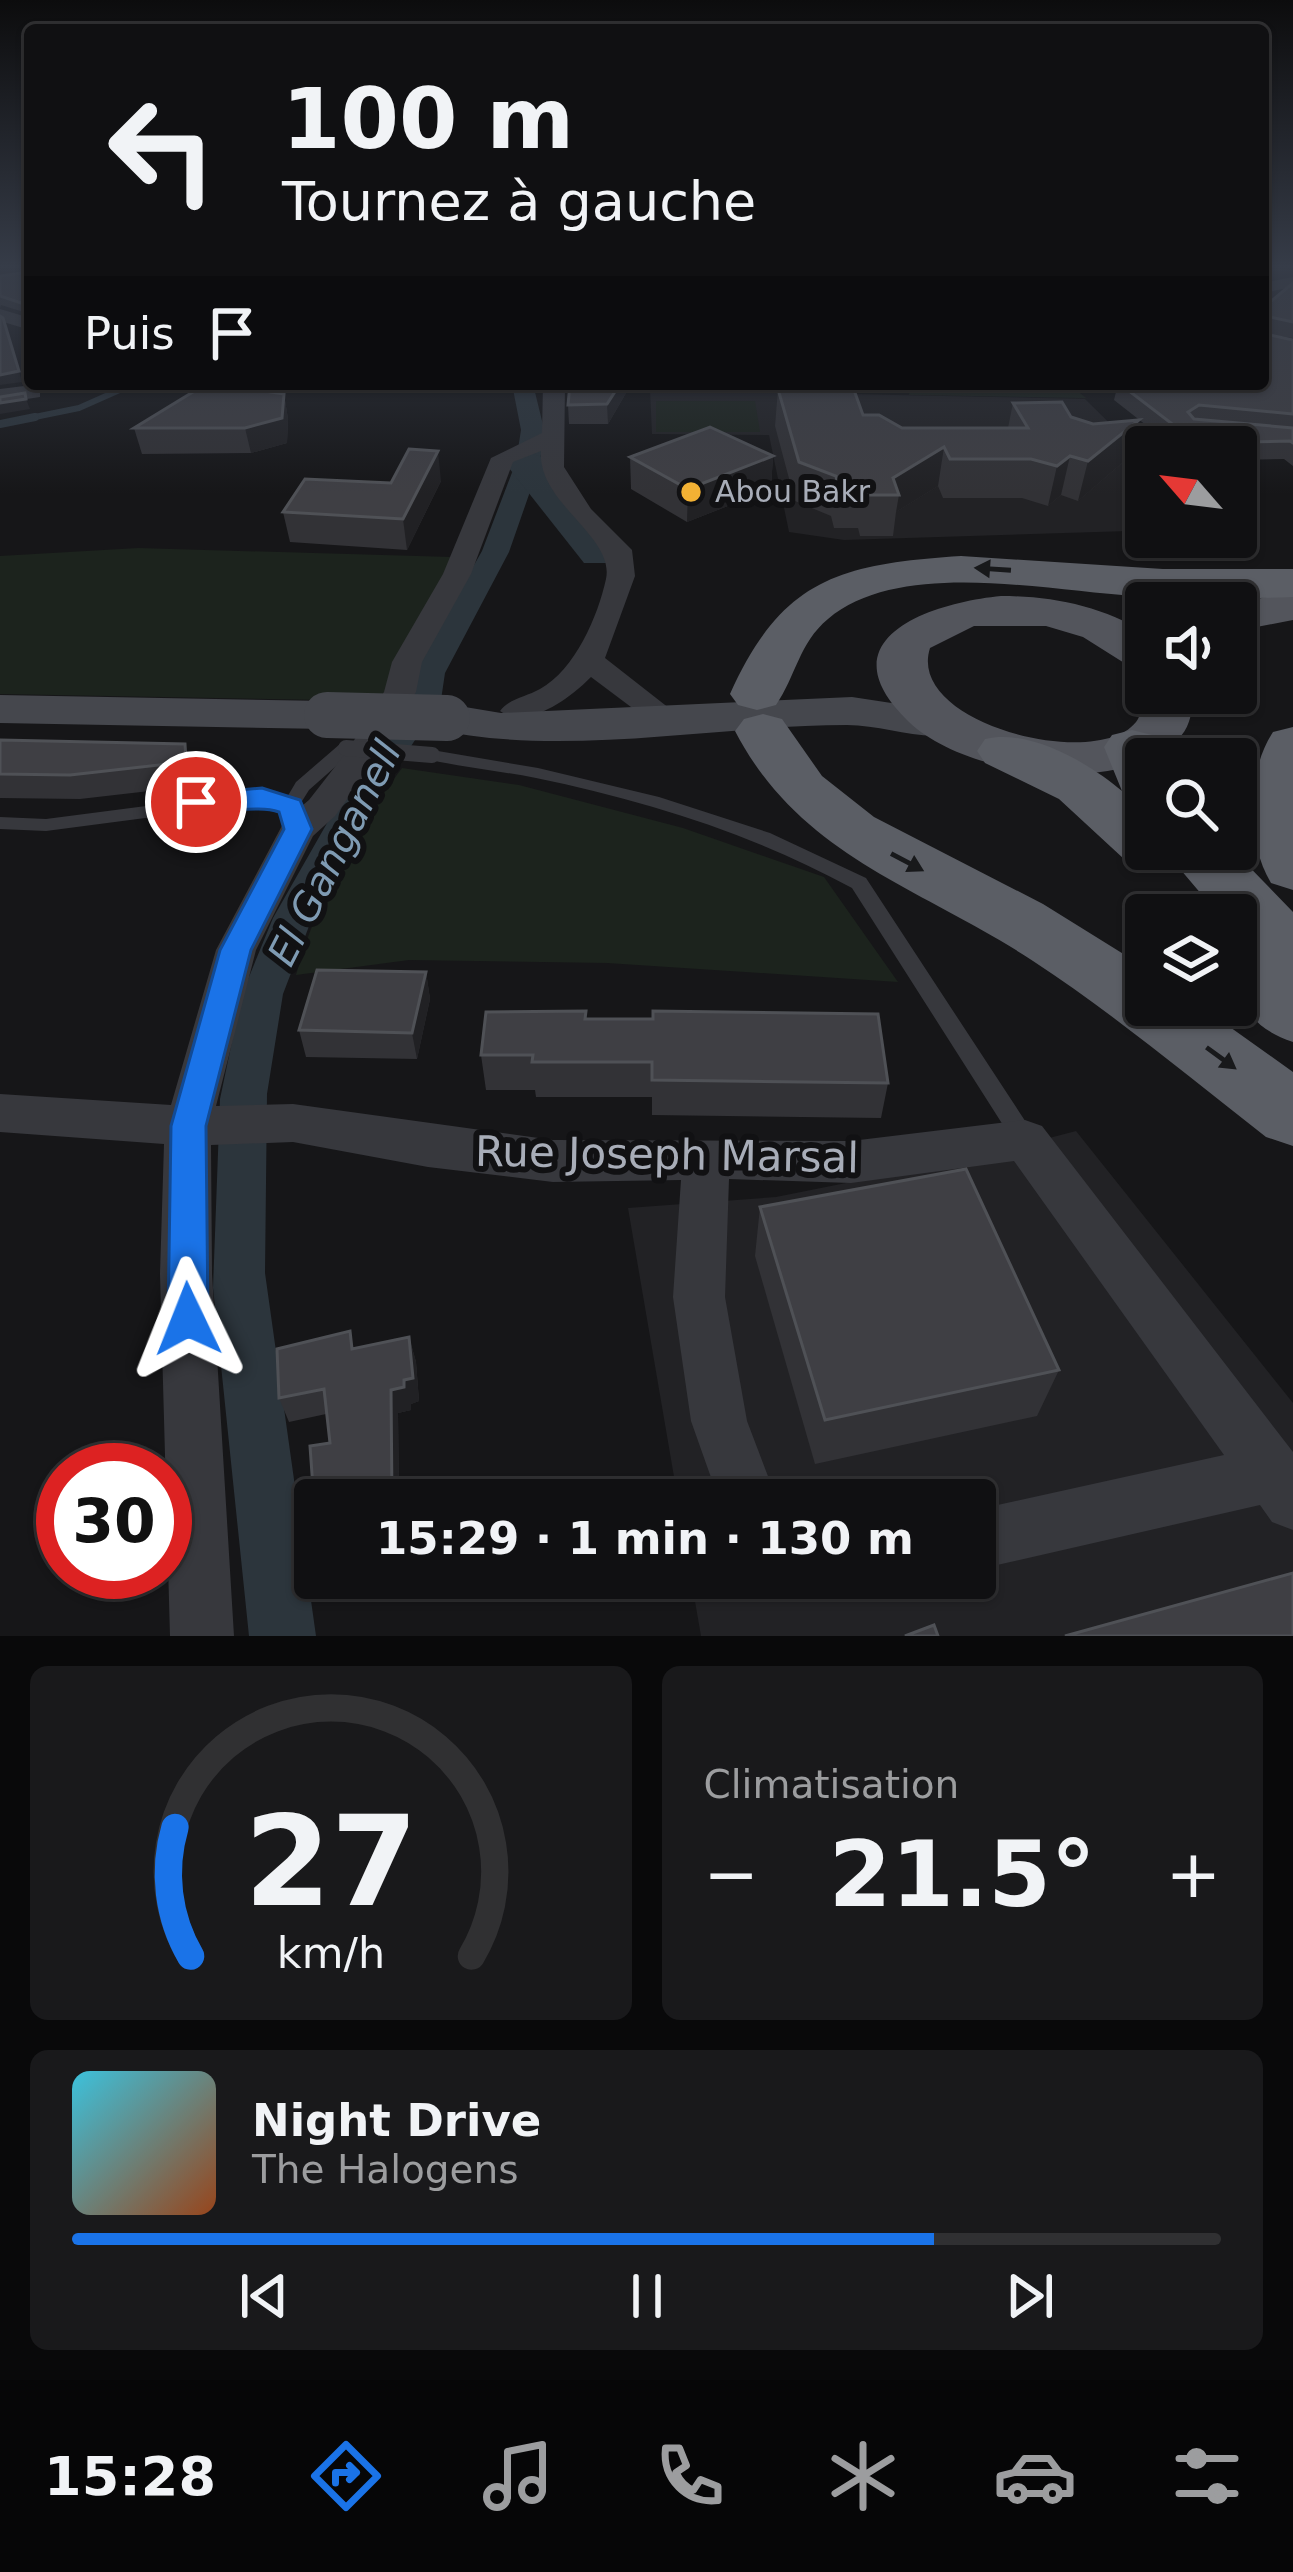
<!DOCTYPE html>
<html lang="fr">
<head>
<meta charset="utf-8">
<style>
  :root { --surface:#101012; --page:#19191b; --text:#f1f3f6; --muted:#9c9d9f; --line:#303032; --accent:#1a73e8 }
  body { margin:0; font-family:"DejaVu Sans",sans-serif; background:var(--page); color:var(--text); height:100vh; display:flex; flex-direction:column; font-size:45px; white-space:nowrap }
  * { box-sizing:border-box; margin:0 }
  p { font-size:39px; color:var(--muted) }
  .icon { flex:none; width:66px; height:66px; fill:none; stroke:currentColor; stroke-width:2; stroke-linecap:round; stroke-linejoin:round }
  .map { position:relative; height:1636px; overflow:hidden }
  .details { display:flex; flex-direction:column; gap:30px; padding:30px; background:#09090a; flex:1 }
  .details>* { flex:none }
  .hud { position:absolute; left:24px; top:24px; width:1245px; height:366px; border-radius:12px; box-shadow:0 3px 9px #0004,0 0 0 3px var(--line); background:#101012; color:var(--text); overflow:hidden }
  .needle { width:78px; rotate:298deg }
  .tools { position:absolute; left:1125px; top:426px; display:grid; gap:24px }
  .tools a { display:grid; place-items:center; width:132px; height:132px; border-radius:12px; background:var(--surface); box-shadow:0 3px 9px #0004,0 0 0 3px var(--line); font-size:60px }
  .speed { position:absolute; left:36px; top:1443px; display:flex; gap:24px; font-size:60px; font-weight:700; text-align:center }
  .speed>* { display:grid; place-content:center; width:156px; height:156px; border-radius:50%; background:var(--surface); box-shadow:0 3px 9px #0004,0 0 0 3px var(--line); line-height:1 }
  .speed .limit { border:18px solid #d22; background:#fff; color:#111 }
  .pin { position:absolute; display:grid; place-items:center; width:102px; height:102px; color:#fff; margin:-51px; border:6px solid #fff; border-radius:50%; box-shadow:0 3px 12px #0007 }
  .me { position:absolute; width:132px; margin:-66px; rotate:358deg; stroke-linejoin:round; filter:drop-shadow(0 0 9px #0008) }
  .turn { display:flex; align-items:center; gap:42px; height:252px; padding:0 60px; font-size:54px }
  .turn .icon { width:156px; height:156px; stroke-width:2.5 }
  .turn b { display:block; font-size:84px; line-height:102px }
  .then { display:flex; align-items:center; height:114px; padding:0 60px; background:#0003; gap:24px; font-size:45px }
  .big { font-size:90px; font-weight:700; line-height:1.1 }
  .details .card { flex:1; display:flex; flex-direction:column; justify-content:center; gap:18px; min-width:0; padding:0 42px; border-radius:18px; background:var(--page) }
  .details .dial { align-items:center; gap:0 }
  .dial svg { height:312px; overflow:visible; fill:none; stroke:var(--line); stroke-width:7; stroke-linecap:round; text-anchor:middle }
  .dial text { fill:var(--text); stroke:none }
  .song { display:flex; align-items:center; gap:36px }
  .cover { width:144px; height:144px; border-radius:18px; background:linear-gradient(135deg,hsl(190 70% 55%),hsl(20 70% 35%)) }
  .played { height:12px; border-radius:6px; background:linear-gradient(90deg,var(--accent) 75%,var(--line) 75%) }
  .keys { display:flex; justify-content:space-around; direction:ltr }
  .heat { display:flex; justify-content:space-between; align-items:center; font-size:66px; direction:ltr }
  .details .tiles { flex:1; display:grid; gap:30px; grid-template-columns:1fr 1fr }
  .card:last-child { grid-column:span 2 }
  .trip { position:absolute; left:294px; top:1479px; width:702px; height:120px; border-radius:12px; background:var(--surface); box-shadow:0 3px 9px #0004,0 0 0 3px var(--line); font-weight:700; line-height:120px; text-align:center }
  .tabs { display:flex; height:192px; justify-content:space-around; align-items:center; background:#060607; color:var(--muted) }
  .tabs .icon { width:84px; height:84px }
  .tabs .on { color:var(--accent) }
  .tabs b { font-size:54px; color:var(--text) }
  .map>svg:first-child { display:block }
  .built { fill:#222225 }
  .green { fill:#1c231d }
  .water { fill:#2c353c }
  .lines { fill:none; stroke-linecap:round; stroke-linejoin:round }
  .stream-far1 { stroke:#2c353c; stroke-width:6 }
  .stream { stroke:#2c353c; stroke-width:8 }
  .river { fill:#2c353c; fill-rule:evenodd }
  .path { stroke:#3d3f44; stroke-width:3; stroke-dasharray:3 4.5; stroke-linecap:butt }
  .service { fill:#37383d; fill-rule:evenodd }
  .minor { fill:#37383d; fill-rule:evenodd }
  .secondary { fill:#45474d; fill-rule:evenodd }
  .primary { fill:#53555c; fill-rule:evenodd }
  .trunk { fill:#5b5e65; fill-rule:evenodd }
  .service-bridge { stroke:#37383d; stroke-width:16 }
  .secondary-bridge { stroke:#45474d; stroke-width:46 }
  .wall { fill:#323236 }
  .shaded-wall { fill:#212124 }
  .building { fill:#3f3f44; stroke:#4f5156; stroke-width:3 }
  .oneway { fill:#18191b }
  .route { fill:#1a73e8; stroke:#114b97; stroke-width:3 }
  .poi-dot { fill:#f2b134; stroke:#111113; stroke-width:4.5 }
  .labels { text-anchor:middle; stroke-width:12; stroke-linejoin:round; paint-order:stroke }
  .far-poi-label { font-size:30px; fill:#a8adb8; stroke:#111113; text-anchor:start }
  .water-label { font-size:39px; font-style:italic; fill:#7f9bb3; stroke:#111113 }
  .near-street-label { font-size:42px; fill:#a8adb8; stroke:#111113 }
</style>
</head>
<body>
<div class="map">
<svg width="1293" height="1636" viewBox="0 0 1293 1636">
  <rect width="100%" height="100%" fill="#161618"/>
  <g class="built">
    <polygon points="650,390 1085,399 1146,459 1146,523 1129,531 844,540 789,532 769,435 652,434"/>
    <polygon points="1076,1131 1293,1403 1293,1636 701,1636 691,1578 975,1578 975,1500 678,1500 628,1208 776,1197 981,1156"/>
  </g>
  <g class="green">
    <polygon points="910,384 1069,384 1086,398 909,395"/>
    <polygon points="656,401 755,401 760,432 656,432"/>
    <polygon points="138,548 452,557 383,701 0,694 0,556"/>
    <path d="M 402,768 L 519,785 L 683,828 L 824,877 L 898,982 L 607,963 L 409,960 L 296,975 C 317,899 355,831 402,768 Z"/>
  </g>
  <polygon class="water" points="512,384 533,384 544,429 540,463 509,552 445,673 441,700 367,814 311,921 283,994 267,1094 265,1273 316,1636 249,1636 213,1288 220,1099 242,994 273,918 482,551 516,462 521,430"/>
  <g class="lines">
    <polyline class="stream-far1" points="20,420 79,408 133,384"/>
    <polyline class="stream" points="0,424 35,417"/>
    <polygon class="river" points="525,451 550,460 623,553 616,563 584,563 505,463 511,454"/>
    <g class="path">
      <polyline points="664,384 868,384"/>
      <polyline points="873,384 888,384"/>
    </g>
    <g class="service">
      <polygon points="346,743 354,748 352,752 309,790 299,806 307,829 298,835 289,829 282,810 260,803 46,831 0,829 0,817 46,819 261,791 286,799 296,782 340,744"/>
      <path d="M 432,750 L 538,768 L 659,797 L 770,833 L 866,878 L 1033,1133 L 1037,1140 L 1033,1147 L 1025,1150 L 1017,1147 L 852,888 C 753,834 647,801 536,778 C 500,771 462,767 426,759 L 424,755 Z"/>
    </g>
    <g class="minor">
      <polygon points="1293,277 1293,287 1263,293 1263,283"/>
      <polygon points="0,309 30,318 30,330 0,321"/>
      <path d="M 543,384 L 565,384 L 564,467 L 591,509 L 632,550 L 635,576 L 605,658 L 674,712 L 669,719 L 647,719 L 591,677 C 569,699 547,713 516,721 L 500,711 C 510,698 526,697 540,689 C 575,670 598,616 606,579 C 615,536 537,503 541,451 L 513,462 L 471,574 L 422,662 L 416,692 L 374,762 L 335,816 L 313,836 L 256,950 L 216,1106 L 293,1104 L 553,1140 L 851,1141 L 1025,1120 L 1042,1126 L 1293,1452 L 1293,1530 L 1272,1522 L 1260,1505 L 975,1570 L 975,1510 L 1224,1455 L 1014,1161 L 851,1183 L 729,1179 L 725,1297 L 747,1421 L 777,1500 L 719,1500 L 691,1421 L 673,1297 L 681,1180 L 553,1182 L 428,1167 L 293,1142 L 211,1145 L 212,1274 L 234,1636 L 170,1636 L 160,1274 L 164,1144 L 0,1132 L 0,1094 L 171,1105 L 216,950 L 285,820 L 309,800 L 348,750 L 384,692 L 392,662 L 443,574 L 491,458 L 542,433 Z"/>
      <polygon points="32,385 40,387 40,397 0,403 0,389"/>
    </g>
    <g class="secondary">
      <polygon points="0,695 327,701 343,705 350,715 343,725 327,729 0,723"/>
      <path d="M 852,697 L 957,713 L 964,723 L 957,733 C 921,742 884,725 847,725 C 716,725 557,759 431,728 L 424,718 L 431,708 L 447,704 L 501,713 Z"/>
    </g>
    <g class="primary">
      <polygon points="1293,592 1293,620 1236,631 1236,603"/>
      <path d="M 1001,596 C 1052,596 1102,606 1146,633 L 1146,671 L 1129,666 L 1083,637 L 1046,626 L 974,626 L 930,648 C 905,726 1106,773 1138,719 C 1142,712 1143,699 1146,691 L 1195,693 C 1192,708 1191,725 1181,736 C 1127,798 966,777 909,722 C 822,639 930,603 1001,596 Z"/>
    </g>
    <g class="trunk">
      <path d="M 961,556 L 1163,569 L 1293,569 L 1293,597 C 1240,599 1188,599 1135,596 C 1048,591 900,558 828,619 C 799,643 796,676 776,705 L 757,710 L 738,705 L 730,694 C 782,578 841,564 961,556 Z"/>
      <path d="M 763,714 L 782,719 L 822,776 L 874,817 L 1043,904 L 1146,968 L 1146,1005 L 1199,1005 L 1293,1072 L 1293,1146 L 1266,1137 C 1189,1077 1114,1014 1033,961 C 921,887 801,858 735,731 L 744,719 Z"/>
      <path d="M 1293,727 L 1293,890 L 1271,883 C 1246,842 1246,773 1273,732 Z"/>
      <path d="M 1132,730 L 1152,735 L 1165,759 L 1146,759 L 1146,801 L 1129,797 L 1146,811 L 1146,849 L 1232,849 L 1293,912 L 1293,1042 C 1227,1020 1236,973 1236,915 L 1219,915 L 1169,856 L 1146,865 L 1124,859 L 1059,799 L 985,763 L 977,751 L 985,739 C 1029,728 1089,763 1122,791 L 1104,747 L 1112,735 Z"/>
    </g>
    <polyline class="service-bridge" points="346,748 432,755"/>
    <polyline class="secondary-bridge" points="327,715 447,718"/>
  </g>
  <g class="wall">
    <polygon points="30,272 30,314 1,305 0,308 0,276"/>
    <polygon points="1293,283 1293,338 1265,334 1293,340 1293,466 1284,459 1236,460 1236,447 1174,447 1114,400 1118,384 1263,384 1263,308"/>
    <polygon points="778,389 902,428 1008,428 1013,403 1093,424 1139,420 1128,458 1078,501 1061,495 1048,506 1022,498 943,498 938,486 896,512 893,536 860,536 858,528 834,528 831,516 795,501 775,426"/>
    <polygon points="626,393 608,424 569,424 568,405"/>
    <polygon points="284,394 288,419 287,443 251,453 142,454 134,428"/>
    <polygon points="773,456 771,489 687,522 631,489 630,457"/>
    <polygon points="441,481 407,550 290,542 283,512 391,483"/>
    <polygon points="0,740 185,744 192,768 193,786 80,799 0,798"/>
    <polygon points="426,972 430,999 417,1059 306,1057 299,1030"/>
    <polygon points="586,1019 888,1083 881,1118 652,1115 652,1097 536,1097 535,1090 486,1090 481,1055"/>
    <polygon points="760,1207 1059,1370 1037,1416 815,1464 755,1256"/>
    <polygon points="409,1337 416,1362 419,1401 411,1404 411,1410 398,1413 399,1500 315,1500 330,1443 326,1414 289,1422 279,1398 356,1348"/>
  </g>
  <g class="shaded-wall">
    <polygon points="0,265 29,265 0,269"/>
    <polygon points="1263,265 1293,265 1293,266 1286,270 1263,272"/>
    <polygon points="7,328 22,382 0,385 0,375"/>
    <polygon points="620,384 626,384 626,393 608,424 607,404"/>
    <polygon points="284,394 288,419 287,443 251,453 245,428"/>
    <polygon points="26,399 30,409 0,414 0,403"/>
    <polygon points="1139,420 1128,458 1078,501 1088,461"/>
    <polygon points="944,447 938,486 896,512 899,495 893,478"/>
    <polygon points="438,451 441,481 407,550 403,519"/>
    <polygon points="773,456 771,489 687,522 688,489"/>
    <polygon points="1070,456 1061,495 1048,506 1057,466"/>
    <polygon points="185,744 192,768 193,786 186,762"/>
    <polygon points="426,972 430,999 417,1059 412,1033"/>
    <polygon points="409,1337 416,1362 419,1401 411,1404 411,1410 398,1413 399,1500 392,1500 391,1390 404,1380"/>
  </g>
  <g class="building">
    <polygon points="30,272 30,306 0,296 0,276"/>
    <polygon points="1293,283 1293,322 1265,316 1265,334 1293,340 1293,414 1199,405 1188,412 1194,419 1293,428 1293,443 1290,441 1197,443 1120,384 1263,384 1263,371 1268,370 1263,369 1263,308"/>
    <polygon points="0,316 3,318 19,371 0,375"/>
    <polygon points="206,384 218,384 284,394 282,418 245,428 134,428"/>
    <polygon points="570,384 620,384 607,404 568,405"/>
    <polygon points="778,389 854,390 863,415 879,415 902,428 1028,428 1013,403 1062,402 1071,417 1093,424 1139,420 1088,461 1070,456 1057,466 1031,459 950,459 944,447 893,478 899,495 865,495 863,488 838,488 836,476 799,462"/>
    <polygon points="25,393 26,399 0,403 0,397"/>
    <polygon points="710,427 773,456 688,489 630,457"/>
    <polygon points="409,449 438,451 403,519 283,512 305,479 391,483"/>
    <polygon points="0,740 185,744 186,762 70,775 0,774"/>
    <polygon points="317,970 426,972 412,1033 299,1030"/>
    <polygon points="586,1011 585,1019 653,1019 653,1011 878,1014 888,1083 652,1080 652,1062 532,1062 533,1055 481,1055 486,1012"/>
    <polygon points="966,1169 1059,1370 825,1420 760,1207"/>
    <polygon points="350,1331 352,1349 409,1337 413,1378 404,1380 404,1387 391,1390 392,1500 315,1500 315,1516 310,1446 330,1443 324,1389 279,1398 277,1349"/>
    <polygon points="1293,1573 1293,1636 1065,1636"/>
    <polygon points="934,1625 938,1636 905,1636"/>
  </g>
  <defs><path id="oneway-solid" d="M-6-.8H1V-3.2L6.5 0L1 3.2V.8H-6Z" transform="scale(3)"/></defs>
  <g class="oneway">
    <use href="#oneway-solid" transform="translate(993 569) rotate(-176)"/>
    <use href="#oneway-solid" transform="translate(907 862) rotate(28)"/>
    <use href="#oneway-solid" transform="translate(1221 1058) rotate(36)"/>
  </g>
  <linearGradient id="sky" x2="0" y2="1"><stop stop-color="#0c0c0d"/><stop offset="0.54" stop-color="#363c48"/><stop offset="1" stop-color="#363c48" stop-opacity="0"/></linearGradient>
  <rect width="1293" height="494" fill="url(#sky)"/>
  <path class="route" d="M 262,788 L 300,800 L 312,829 L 251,950 L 206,1126 L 208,1319 L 202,1333 L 188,1338 L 174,1333 L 168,1319 L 171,1126 L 220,950 L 284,829 L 279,812 C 251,802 201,822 182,802 L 196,794 Z"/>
  <circle class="poi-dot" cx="691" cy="492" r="12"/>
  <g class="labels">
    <g class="far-poi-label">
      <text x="715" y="502">Abou Bakr</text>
    </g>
    <g class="water-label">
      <text transform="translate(334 853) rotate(-63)" y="14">El Ganganell</text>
    </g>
    <g class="near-street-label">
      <text transform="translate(667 1154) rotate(1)" y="15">Rue Joseph Marsal</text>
    </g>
  </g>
</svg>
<div class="tools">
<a><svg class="needle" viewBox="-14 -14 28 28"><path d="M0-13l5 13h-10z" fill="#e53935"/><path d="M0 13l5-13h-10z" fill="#9c9d9f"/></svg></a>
<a><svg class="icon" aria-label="sound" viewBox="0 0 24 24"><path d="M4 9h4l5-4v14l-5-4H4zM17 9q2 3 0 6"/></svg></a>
<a><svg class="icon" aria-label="search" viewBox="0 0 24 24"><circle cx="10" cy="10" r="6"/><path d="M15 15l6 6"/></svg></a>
<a><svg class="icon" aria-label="layers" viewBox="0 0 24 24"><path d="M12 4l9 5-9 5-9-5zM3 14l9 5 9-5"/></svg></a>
</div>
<div class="speed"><div class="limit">30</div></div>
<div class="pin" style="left:196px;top:802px;background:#d93025"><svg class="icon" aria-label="arrive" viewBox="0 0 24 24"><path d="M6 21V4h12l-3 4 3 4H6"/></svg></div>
<svg class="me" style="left:188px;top:1319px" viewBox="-20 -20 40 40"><path d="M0-17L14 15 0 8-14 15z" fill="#1a73e8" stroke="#fff" stroke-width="4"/></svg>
<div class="trip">15:29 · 1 min · 130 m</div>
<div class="hud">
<div class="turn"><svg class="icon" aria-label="left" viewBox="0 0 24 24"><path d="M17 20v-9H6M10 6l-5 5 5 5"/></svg><div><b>100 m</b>Tournez à gauche</div></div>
<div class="then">Puis<svg class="icon" aria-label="arrive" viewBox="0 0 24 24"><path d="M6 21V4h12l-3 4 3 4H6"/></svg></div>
</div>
</div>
<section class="details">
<div class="tiles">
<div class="card dial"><svg viewBox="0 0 100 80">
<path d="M14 69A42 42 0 1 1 86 69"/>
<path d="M14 69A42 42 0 0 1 10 36" stroke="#1a73e8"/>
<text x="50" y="56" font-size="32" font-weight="700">27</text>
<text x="50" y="72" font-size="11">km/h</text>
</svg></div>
<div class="card"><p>Climatisation</p>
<div class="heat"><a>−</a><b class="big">21.5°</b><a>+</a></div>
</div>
<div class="card">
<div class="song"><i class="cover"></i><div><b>Night Drive</b><p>The Halogens</p></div></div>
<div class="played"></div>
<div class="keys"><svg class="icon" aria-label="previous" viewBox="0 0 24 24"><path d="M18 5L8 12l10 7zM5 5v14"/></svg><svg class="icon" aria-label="pause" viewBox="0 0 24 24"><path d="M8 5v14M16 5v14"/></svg><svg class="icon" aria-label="next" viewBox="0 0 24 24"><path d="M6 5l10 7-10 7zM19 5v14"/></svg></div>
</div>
</div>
</section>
<nav class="tabs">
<b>15:28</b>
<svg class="icon on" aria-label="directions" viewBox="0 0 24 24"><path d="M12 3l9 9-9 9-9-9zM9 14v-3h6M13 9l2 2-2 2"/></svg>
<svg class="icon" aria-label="music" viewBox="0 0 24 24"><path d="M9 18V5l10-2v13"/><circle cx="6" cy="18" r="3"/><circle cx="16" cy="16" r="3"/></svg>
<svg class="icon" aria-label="phone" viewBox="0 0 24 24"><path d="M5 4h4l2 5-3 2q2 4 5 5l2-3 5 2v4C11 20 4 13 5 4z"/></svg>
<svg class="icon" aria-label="climate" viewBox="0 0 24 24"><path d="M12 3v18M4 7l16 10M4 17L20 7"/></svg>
<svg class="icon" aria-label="car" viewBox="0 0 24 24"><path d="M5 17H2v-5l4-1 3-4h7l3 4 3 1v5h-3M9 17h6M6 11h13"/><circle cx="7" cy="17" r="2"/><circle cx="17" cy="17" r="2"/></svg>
<svg class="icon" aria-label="filters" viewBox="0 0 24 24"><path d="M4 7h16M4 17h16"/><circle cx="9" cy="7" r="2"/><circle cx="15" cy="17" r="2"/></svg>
</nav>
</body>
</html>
